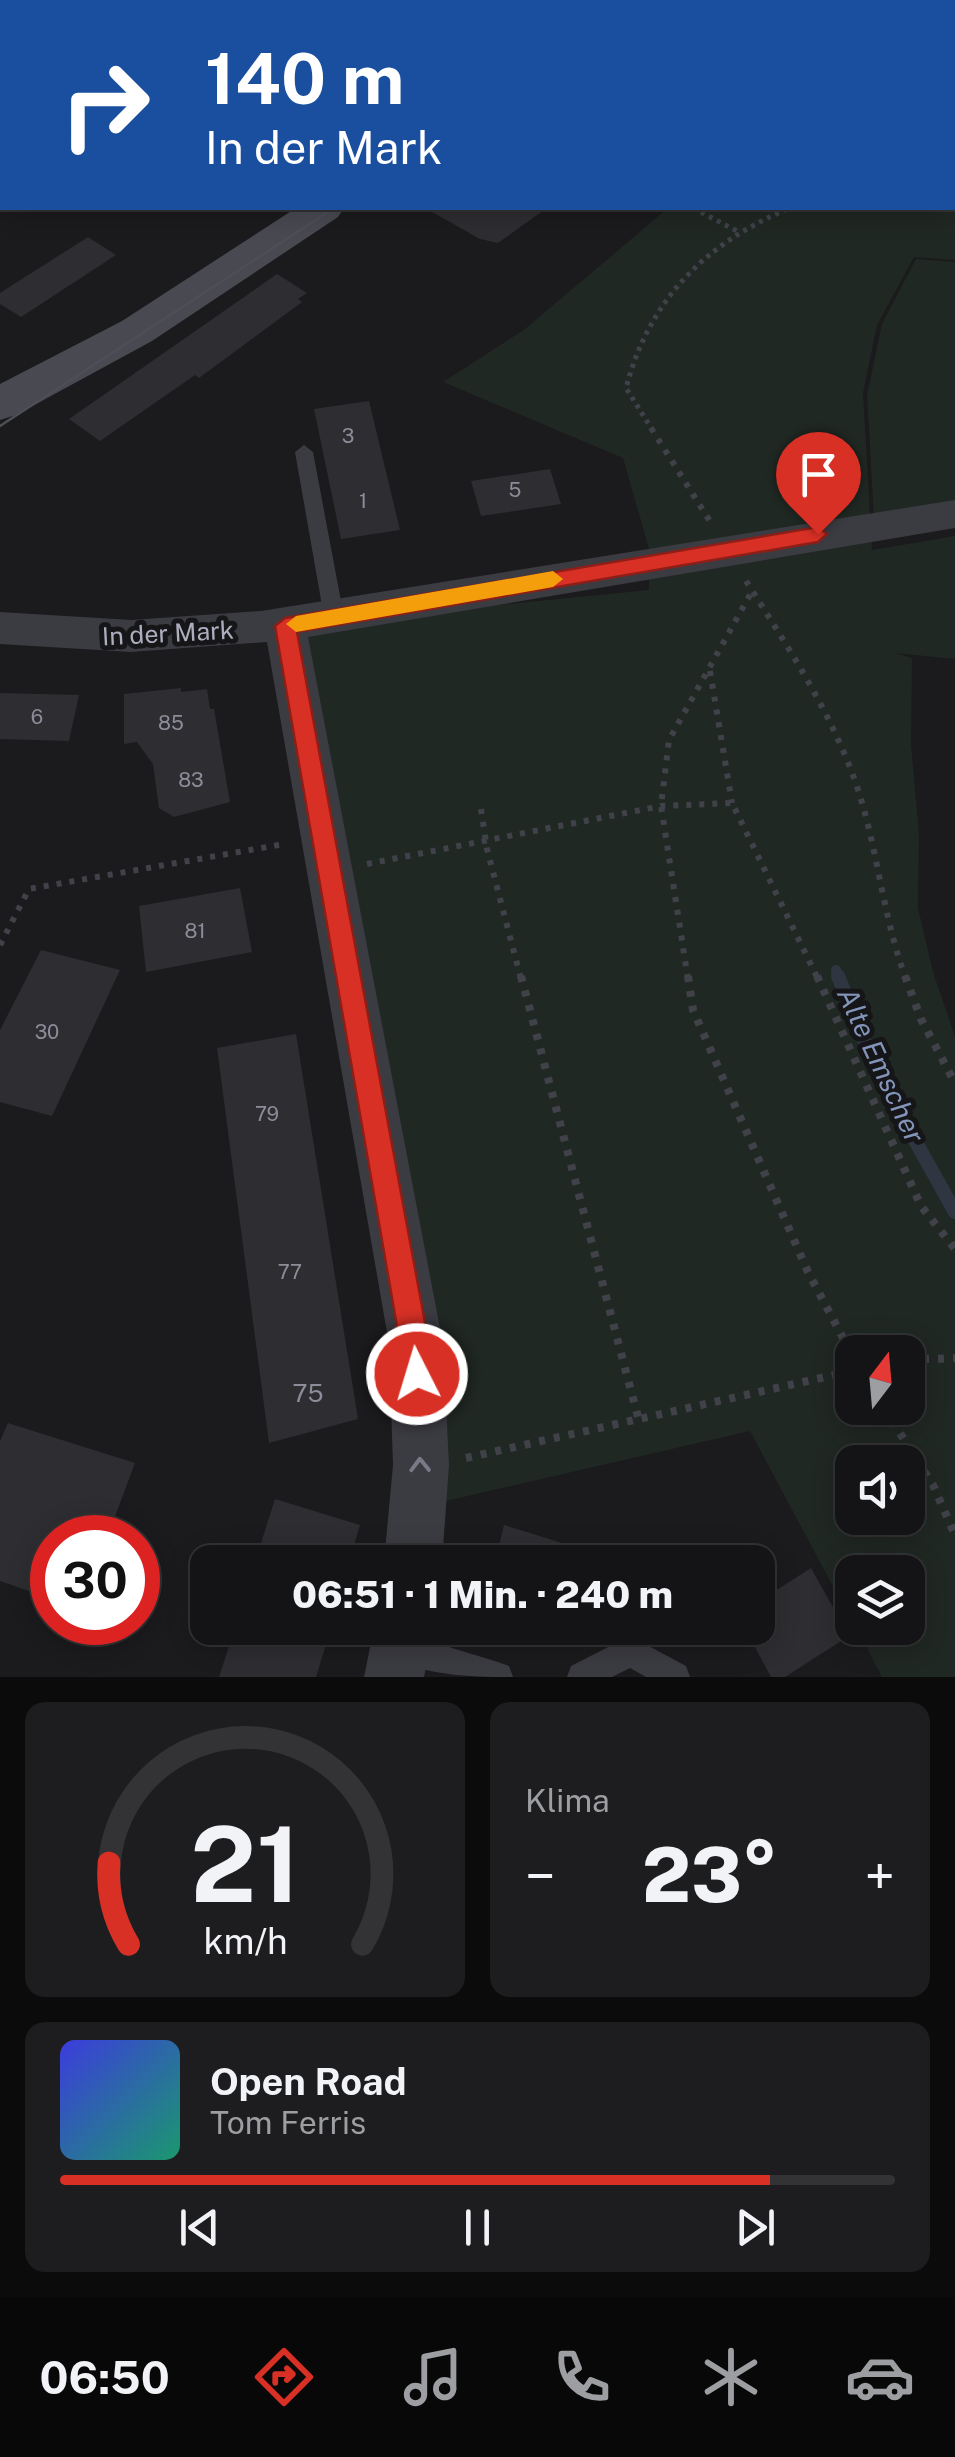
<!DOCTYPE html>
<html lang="de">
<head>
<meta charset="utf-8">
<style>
  :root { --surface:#141416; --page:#1d1d1f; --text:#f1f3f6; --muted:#9d9ea1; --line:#333335; --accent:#d93025 }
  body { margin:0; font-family:"Public Sans",sans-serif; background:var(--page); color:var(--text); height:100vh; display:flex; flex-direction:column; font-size:38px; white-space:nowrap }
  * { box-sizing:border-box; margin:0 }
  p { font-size:32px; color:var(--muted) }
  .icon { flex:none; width:55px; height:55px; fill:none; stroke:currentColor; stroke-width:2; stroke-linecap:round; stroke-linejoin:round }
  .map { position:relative; height:1677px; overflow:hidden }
  .side { display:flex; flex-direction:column; gap:25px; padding:25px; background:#0b0b0c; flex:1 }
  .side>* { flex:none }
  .guide { position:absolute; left:0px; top:0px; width:955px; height:210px; box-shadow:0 5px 25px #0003,0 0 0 2px var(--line); background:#1a4fa0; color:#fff; overflow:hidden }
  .needle { width:65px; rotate:16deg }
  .fabs { position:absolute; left:835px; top:1335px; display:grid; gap:20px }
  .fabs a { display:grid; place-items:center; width:90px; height:90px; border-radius:20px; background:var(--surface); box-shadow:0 5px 25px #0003,0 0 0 2px var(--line); font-size:50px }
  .speed { position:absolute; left:30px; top:1515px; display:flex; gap:20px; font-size:50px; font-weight:700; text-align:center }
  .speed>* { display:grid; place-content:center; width:130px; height:130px; border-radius:50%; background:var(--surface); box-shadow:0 5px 25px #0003,0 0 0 2px var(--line); line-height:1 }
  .speed .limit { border:15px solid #d22; background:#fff; color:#111 }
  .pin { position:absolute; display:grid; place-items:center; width:85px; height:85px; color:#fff; margin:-102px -42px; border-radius:50% 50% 50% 0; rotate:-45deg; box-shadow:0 0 10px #0007 }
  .pin .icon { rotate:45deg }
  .me { position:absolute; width:110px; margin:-55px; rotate:355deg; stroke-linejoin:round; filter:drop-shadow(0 0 8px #0008) }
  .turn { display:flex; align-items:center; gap:35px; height:210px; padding:0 40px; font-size:45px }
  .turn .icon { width:130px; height:130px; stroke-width:2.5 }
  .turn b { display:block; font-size:70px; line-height:85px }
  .big { font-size:75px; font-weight:800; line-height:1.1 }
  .side .card { flex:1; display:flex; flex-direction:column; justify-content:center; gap:15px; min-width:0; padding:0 35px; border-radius:20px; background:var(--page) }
  .side .dial { align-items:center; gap:0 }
  .dial svg { height:260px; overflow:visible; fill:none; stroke:var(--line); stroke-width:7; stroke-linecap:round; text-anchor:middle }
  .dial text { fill:var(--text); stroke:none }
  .song { display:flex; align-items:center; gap:30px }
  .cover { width:120px; height:120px; border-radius:15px; background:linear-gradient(135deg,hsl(240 70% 55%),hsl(160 70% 35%)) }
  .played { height:10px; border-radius:5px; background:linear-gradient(90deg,var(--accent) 85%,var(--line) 85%) }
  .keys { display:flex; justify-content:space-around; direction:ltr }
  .heat { display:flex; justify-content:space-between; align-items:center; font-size:55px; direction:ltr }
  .side .tiles { flex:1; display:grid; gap:25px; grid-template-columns:1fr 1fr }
  .card:last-child { grid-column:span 2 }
  .trip { position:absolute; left:190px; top:1545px; width:585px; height:100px; border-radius:20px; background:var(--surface); box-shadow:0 5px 25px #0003,0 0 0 2px var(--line); font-weight:800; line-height:100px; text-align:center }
  .tab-bar { display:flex; height:160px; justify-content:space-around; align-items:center; background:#080809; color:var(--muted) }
  .tab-bar .icon { width:70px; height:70px }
  .tab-bar .current { color:var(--accent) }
  .tab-bar b { font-size:45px; color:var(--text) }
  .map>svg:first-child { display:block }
  .green { fill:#202823; fill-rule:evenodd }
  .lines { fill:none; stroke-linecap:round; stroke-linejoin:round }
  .stream-far1 { stroke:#2f3642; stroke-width:10 }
  .stream { stroke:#2f3642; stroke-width:14 }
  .building { fill:#2e2d31 }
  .path-far2 { stroke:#414249; stroke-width:5; stroke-dasharray:4 5; stroke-linecap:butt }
  .path-far1 { stroke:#414249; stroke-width:6; stroke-dasharray:5 8; stroke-linecap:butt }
  .path { stroke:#414249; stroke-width:8; stroke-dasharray:6 9; stroke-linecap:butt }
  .service { fill:#3b3b42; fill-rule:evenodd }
  .minor { fill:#3b3b42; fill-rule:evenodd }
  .secondary { fill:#494952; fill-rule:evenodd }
  .tram { stroke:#4e4e57; stroke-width:2.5 }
  .oneway { stroke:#797a86 }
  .route { fill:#d93025; stroke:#8d1f18; stroke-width:2.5 }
  .slow { fill:#f59e0b }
  .labels { text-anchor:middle; stroke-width:10; stroke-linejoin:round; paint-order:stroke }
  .number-label { font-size:20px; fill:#8c8d99 }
  .street-label { font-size:25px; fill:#acaebd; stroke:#161518 }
  .near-number-label { font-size:25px; fill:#8c8d99 }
  .water-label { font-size:28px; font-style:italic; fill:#8295b9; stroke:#161518 }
</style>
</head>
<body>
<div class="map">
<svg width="955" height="1677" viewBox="0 0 955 1677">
  <rect width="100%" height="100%" fill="#1b1a1d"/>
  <g class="green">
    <polygon points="0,0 297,0 2,2 0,174"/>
    <path d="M 949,0 L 955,0 L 955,260 L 914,257 L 877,325 L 863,393 L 872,550 L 955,536 L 955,659 L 895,653 L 912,658 L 911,745 L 919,834 L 918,908 L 933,972 L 955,1037 L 955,1677 L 882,1677 L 856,1628 L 908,1628 L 908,1572 L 852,1572 L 852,1622 L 750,1431 L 420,1507 L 285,626 L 649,590 L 649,549 L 623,458 L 443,382 L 525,329 L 668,208 L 952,208 L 952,2 L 946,2 ZM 852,1352 L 908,1352 L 908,1408 L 852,1408 ZM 852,1462 L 908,1462 L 908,1518 L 852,1518 Z"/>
    <polygon points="916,259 955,262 955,503 874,519 867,395 882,324"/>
  </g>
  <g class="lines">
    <polyline class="stream-far1" points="836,970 839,979"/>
    <polyline class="stream" points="838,976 878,1074 955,1212"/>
  </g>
  <g class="building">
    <polygon points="425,208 547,208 498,243 480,239"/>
    <polygon points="88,237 116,255 21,317 0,304 0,293"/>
    <polygon points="277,274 307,293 298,299 302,302 199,378 195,375 100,441 69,419"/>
    <polygon points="369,401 400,530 341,539 314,409"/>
    <polygon points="550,469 561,504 481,516 471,481"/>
    <polygon points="181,688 181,692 207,689 210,709 214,709 230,802 174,817 159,808 153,764 137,742 124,744 124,694"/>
    <polygon points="0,693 79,695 69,741 0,739"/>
    <polygon points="240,888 252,952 146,972 139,906"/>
    <polygon points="41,950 120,970 52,1116 0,1102 0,1030"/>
    <polygon points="296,1034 358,1419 269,1443 217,1048"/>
    <polygon points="8,1423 135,1463 107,1538 52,1538 52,1599 0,1581 0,1441"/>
    <polygon points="275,1499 360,1525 349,1562 255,1562"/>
    <polygon points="504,1525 601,1555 600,1562 495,1562"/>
    <polygon points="811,1568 849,1636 785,1677 771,1677 747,1632 758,1628 758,1602"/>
    <polygon points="235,1628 331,1628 316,1677 219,1677"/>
  </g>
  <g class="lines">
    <g class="path-far2">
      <polyline points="598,0 603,2"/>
      <polyline points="136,2 142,0"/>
      <polyline points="693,208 737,231"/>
      <path d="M 653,431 L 626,388 C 649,299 707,242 790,208"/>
    </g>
    <g class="path-far1">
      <polyline points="651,428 711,523"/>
      <path d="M 746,581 C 791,652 840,725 863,806 C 879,863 885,923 906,979"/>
      <polyline points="710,671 732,803"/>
      <polyline points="481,809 487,849 521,979"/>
      <polyline points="367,864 661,806 732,803 818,979"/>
      <polyline points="0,945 29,889 284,844"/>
      <polyline points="688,979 661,806 669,740 751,593"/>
    </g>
    <g class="path">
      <polyline points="521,976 638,1417"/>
      <polyline points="688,976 693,1010 808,1272 852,1355"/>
      <polyline points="817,976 921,1206 955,1249"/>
      <polyline points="905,976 921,1019 955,1083"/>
      <polyline points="908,1360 955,1358"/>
      <polyline points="884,1408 933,1485 955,1535"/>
      <polyline points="466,1458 852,1371"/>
    </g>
    <g class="service">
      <polygon points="304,445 313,452 344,617 334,625 324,617 295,452"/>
      <path d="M 400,1632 L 498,1662 L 509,1666 L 513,1677 C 467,1677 433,1676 389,1658 L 385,1647 L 389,1636 Z"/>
      <polygon points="630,1636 686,1666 690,1677 646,1677 630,1668 612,1677 567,1677 571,1666"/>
    </g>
    <g class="minor">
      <polygon points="955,500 955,528 308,637 443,1344 449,1465 442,1562 384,1562 393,1465 389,1344 267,642 131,652 0,644 0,612 131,620 261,611"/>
      <polygon points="374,1628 434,1628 424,1677 364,1677"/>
    </g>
    <polygon class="secondary" points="296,208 344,208 338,217 152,341 16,415 0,420 0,384 122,321"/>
    <g class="tram">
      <polyline points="619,2 623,0"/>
      <polyline points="640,2 644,0"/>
      <polyline points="0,426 334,208"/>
    </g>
  </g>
  <defs><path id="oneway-chevron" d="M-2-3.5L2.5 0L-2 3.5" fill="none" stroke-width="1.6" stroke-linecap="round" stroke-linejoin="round" transform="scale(2.5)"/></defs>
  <use class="oneway" href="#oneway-chevron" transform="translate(420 1465) rotate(-91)"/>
  <polygon class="route" points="818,527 827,534 818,542 297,632 429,1344 431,1374 427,1384 417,1388 407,1384 275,626 285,618"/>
  <polygon class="slow" points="553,571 563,579 553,587 296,632 286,624 296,616"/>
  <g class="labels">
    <g class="number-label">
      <text x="348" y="443">3</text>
      <text x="515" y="497">5</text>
      <text x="363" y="508">1</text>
      <text x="37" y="724">6</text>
      <text x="171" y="730">85</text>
      <text x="191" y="787">83</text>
      <text x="195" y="938">81</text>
      <text x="47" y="1039">30</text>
      <text x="267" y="1121">79</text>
      <text x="290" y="1279">77</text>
    </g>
    <g class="street-label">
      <text transform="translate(168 633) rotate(-3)" y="9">In der Mark</text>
    </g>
    <g class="near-number-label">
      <text x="308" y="1402">75</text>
    </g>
    <g class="water-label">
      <text transform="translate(881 1065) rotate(65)" y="10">Alte Emscher</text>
    </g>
  </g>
</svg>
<div class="fabs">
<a><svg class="needle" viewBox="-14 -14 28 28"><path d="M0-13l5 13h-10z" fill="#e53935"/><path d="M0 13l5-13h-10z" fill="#9d9ea1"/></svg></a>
<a><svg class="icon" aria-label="sound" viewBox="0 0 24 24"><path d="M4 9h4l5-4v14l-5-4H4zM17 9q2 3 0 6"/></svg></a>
<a><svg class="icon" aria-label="layers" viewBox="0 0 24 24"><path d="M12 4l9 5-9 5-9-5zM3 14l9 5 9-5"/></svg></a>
</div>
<div class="speed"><div class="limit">30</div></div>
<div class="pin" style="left:818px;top:534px;background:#d93025"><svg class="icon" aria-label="arrive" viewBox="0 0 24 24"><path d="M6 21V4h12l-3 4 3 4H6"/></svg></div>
<svg class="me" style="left:417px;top:1374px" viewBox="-20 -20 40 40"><circle r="17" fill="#d93025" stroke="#fff" stroke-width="3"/><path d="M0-11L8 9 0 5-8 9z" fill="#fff"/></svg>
<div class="trip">06:51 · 1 Min. · 240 m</div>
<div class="guide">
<div class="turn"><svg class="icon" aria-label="right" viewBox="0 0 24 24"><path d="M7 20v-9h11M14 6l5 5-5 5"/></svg><div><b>140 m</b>In der Mark</div></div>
</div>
</div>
<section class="side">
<div class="tiles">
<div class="card dial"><svg viewBox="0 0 100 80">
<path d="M14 69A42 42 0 1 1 86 69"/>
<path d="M14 69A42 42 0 0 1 8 44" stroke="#d93025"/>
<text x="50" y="56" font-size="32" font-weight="700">21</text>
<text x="50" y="72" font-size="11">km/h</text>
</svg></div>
<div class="card"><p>Klima</p>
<div class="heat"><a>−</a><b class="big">23°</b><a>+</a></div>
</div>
<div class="card">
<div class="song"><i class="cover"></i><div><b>Open Road</b><p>Tom Ferris</p></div></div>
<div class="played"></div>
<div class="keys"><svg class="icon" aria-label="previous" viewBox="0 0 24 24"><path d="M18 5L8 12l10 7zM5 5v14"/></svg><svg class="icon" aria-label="pause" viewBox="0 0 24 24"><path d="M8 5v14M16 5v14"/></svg><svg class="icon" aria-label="next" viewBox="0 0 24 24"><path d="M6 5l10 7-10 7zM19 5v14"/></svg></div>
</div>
</div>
</section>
<nav class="tab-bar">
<b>06:50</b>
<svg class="icon current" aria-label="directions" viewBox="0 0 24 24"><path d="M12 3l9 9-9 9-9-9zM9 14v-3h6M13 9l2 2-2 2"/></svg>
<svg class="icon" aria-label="music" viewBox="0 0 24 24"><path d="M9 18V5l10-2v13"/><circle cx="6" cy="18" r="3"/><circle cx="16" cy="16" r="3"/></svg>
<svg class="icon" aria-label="phone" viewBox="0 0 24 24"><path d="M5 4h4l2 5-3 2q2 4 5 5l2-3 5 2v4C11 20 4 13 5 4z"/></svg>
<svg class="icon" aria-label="climate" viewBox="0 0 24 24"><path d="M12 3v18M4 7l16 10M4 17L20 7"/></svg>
<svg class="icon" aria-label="car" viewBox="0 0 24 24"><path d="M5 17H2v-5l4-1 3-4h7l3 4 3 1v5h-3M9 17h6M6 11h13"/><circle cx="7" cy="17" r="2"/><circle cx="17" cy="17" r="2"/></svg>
</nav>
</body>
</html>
